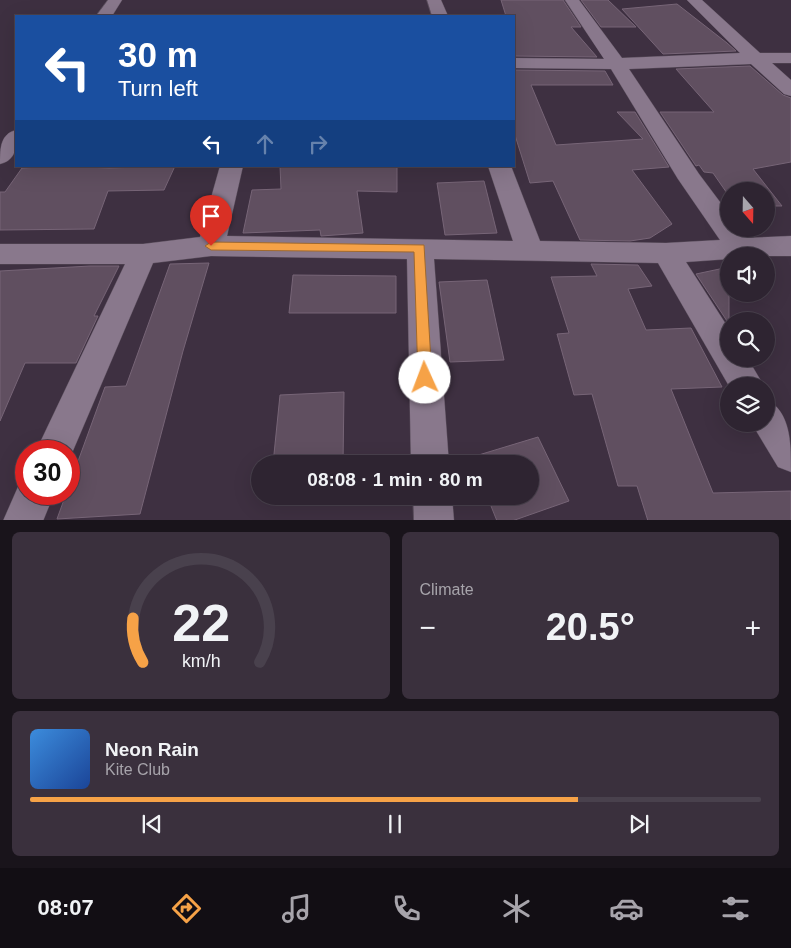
<!DOCTYPE html>
<html lang="en">
<head>
<meta charset="utf-8">
<style>
  :root { --surface:#2e2431; --page:#3a303d; --text:#f1f3f6; --muted:#a7a4ab; --line:#49414d; --accent:#f6a247 }
  body { margin:0; font-family:Arial,sans-serif; background:var(--page); color:var(--text); height:100vh; display:flex; flex-direction:column; font-size:19px; white-space:nowrap }
  * { box-sizing:border-box; margin:0 }
  p { font-size:16px; color:var(--muted) }
  .icon { flex:none; width:28px; height:28px; fill:none; stroke:currentColor; stroke-width:2; stroke-linecap:round; stroke-linejoin:round }
  .map { position:relative; height:520px; overflow:hidden }
  .panel { display:flex; flex-direction:column; gap:12px; padding:12px; background:#19141b; flex:1 }
  .panel>* { flex:none }
  .banner { position:absolute; left:15px; top:15px; width:500px; height:152px; border-radius:0px; box-shadow:0 5px 20px #0002,0 0 0 1px var(--line); background:#1a4fa0; color:#fff; overflow:hidden }
  .needle { width:32px; rotate:160deg }
  .tools { position:absolute; left:720px; top:182px; display:grid; gap:10px }
  .tools a { display:grid; place-items:center; width:55px; height:55px; border-radius:50%; background:var(--surface); box-shadow:0 5px 20px #0002,0 0 0 1px var(--line); font-size:25px }
  .speed { position:absolute; left:15px; top:440px; display:flex; gap:10px; font-size:25px; font-weight:700; text-align:center }
  .speed>* { display:grid; place-content:center; width:65px; height:65px; border-radius:50%; background:var(--surface); box-shadow:0 5px 20px #0002,0 0 0 1px var(--line); line-height:1 }
  .speed .limit { border:8px solid #d22; background:#fff; color:#111 }
  .pin { position:absolute; display:grid; place-items:center; width:42px; height:42px; color:#fff; margin:-51px -21px; border-radius:50% 50% 50% 0; rotate:-45deg; box-shadow:0 0 5px #0007 }
  .pin .icon { rotate:45deg }
  .me { position:absolute; width:55px; margin:-28px; rotate:358deg; stroke-linejoin:round; filter:drop-shadow(0 0 4px #0008) }
  .turn { display:flex; align-items:center; gap:18px; height:105px; padding:0 20px; font-size:22px }
  .turn .icon { width:65px; height:65px; stroke-width:2.5 }
  .turn b { display:block; font-size:35px; line-height:42px }
  .lanes { display:flex; align-items:center; height:48px; padding:0 20px; background:#0003; justify-content:center; gap:25px; direction:ltr }
  .lanes .off { opacity:.35 }
  .big { font-size:38px; font-weight:700; line-height:1.1 }
  .panel .card { flex:1; display:flex; flex-direction:column; justify-content:center; gap:8px; min-width:0; padding:0 18px; border-radius:8px; background:var(--page) }
  .panel .dial { align-items:center; gap:0 }
  .dial svg { height:130px; overflow:visible; fill:none; stroke:var(--line); stroke-width:7; stroke-linecap:round; text-anchor:middle }
  .dial text { fill:var(--text); stroke:none }
  .song { display:flex; align-items:center; gap:15px }
  .cover { width:60px; height:60px; border-radius:8px; background:linear-gradient(135deg,hsl(210 70% 55%),hsl(220 70% 35%)) }
  .played { height:5px; border-radius:2px; background:linear-gradient(90deg,var(--accent) 75%,var(--line) 75%) }
  .keys { display:flex; justify-content:space-around; direction:ltr }
  .heat { display:flex; justify-content:space-between; align-items:center; font-size:28px; direction:ltr }
  .panel .tiles { flex:1; display:grid; gap:12px; grid-template-columns:1fr 1fr }
  .card:last-child { grid-column:span 2 }
  .trip { position:absolute; left:251px; top:455px; width:288px; height:50px; border-radius:25px; background:var(--surface); box-shadow:0 5px 20px #0002,0 0 0 1px var(--line); font-weight:700; line-height:50px; text-align:center }
  .menu { display:flex; height:80px; justify-content:space-around; align-items:center; background:#120e14; color:var(--muted) }
  .menu .icon { width:35px; height:35px }
  .menu .on { color:var(--accent) }
  .menu b { font-size:22px; color:var(--text) }
  .map>svg:first-child { display:block }
  .building { fill:#604f60; stroke:#776577 }
  .lines { fill:none; stroke-linecap:round; stroke-linejoin:round }
  .minor-casing { stroke:#594d5b; stroke-width:1 }
  .minor { fill:#89788c; fill-rule:evenodd }
  .route { fill:#f6a247; stroke:#a0692e }
</style>
</head>
<body>
<div class="map">
<svg width="791" height="521" viewBox="0 0 791 521">
  <rect width="100%" height="100%" fill="#3e3041"/>
  <g class="building">
    <polygon points="501,0 563,0 581,27 571,27 597,57 514,56 514,16 506,16"/>
    <polygon points="581,0 608,0 636,27 601,27"/>
    <polygon points="677,4 727,43 736,51 663,54 622,9"/>
    <polygon points="750,66 783,95 791,98 791,162 753,169 782,206 766,206 766,191 729,191 729,196 713,173 704,172 699,165 696,166 660,112 714,112 676,69"/>
    <polygon points="514,70 605,71 613,85 531,85 556,145 643,139 617,112 635,112 669,167 632,170 672,224 650,238 630,241 580,240 553,181 530,183 514,132"/>
    <polygon points="62,166 109,168 175,166 164,190 108,191 94,229 0,230 0,192 5,192 22,168"/>
    <polygon points="280,166 397,166 397,192 357,191 363,233 321,236 320,230 243,233 252,190 281,189"/>
    <polygon points="484,181 497,233 445,235 437,183"/>
    <polygon points="209,263 183,351 140,514 57,519 66,494 69,494 69,486 105,387 126,386 170,264"/>
    <polygon points="591,264 638,265 652,286 628,289 646,330 691,328 722,387 671,389 713,493 791,491 791,521 648,521 637,486 618,486 592,394 574,395 557,334 569,333 551,277 597,276"/>
    <polygon points="90,266 119,266 94,316 98,316 76,363 25,363 0,421 0,271"/>
    <polygon points="729,267 729,324 696,274"/>
    <polygon points="293,275 396,276 396,313 289,313"/>
    <polygon points="487,280 504,360 450,362 439,282"/>
    <polygon points="344,392 343,464 273,464 280,395"/>
    <polygon points="538,437 569,501 512,521 497,521 487,496 530,496 530,464 475,464 472,457"/>
  </g>
  <g class="lines">
    <g class="minor-casing">
      <g id="minor">
        <polygon points="108,0 122,0 112,16 96,16"/>
        <polygon points="427,0 441,0 448,16 432,16"/>
        <polygon points="565,0 579,0 622,58 740,53 687,0 702,0 760,53 791,53 791,63 772,63 791,80 791,96 784,94 751,64 629,69 699,174 729,214 729,229 740,229 748,238 791,236 791,256 729,256 729,259 686,262 729,329 729,359 748,359 764,386 729,386 658,263 434,259 449,464 411,464 407,259 211,256 153,263 69,460 69,451 36,451 125,264 0,264 0,244 143,244 200,237 220,166 243,166 227,236 513,241 488,166 511,166 540,241 666,243 720,240 678,179 611,69 514,68 514,58 604,59"/>
        <path d="M 16,130 C 17,145 17,160 0,164 C 0,149 0,134 16,130 Z"/>
        <path d="M 766,399 C 791,412 791,443 791,472 L 778,467 L 752,424 L 766,424 Z"/>
        <polygon points="26,478 26,494 54,494 43,521 3,521 21,480"/>
        <polygon points="413,496 452,496 454,521 414,521"/>
      </g>
    </g>
    <use href="#minor" class="minor"/>
  </g>
  <polygon class="route" points="211,242 424,245 432,378 430,383 425,384 420,383 418,378 414,252 211,250 205,246"/>
</svg>
<div class="tools">
<a><svg class="needle" viewBox="-14 -14 28 28"><path d="M0-13l5 13h-10z" fill="#e53935"/><path d="M0 13l5-13h-10z" fill="#a7a4ab"/></svg></a>
<a><svg class="icon" aria-label="sound" viewBox="0 0 24 24"><path d="M4 9h4l5-4v14l-5-4H4zM17 9q2 3 0 6"/></svg></a>
<a><svg class="icon" aria-label="search" viewBox="0 0 24 24"><circle cx="10" cy="10" r="6"/><path d="M15 15l6 6"/></svg></a>
<a><svg class="icon" aria-label="layers" viewBox="0 0 24 24"><path d="M12 4l9 5-9 5-9-5zM3 14l9 5 9-5"/></svg></a>
</div>
<div class="speed"><div class="limit">30</div></div>
<div class="pin" style="left:211px;top:246px;background:#d93025"><svg class="icon" aria-label="arrive" viewBox="0 0 24 24"><path d="M6 21V4h12l-3 4 3 4H6"/></svg></div>
<svg class="me" style="left:425px;top:378px" viewBox="-20 -20 40 40"><circle r="19" fill="#fff"/><path d="M0-13L10 11 0 6-10 11z" fill="#f6a247"/></svg>
<div class="trip">08:08 · 1 min · 80 m</div>
<div class="banner">
<div class="turn"><svg class="icon" aria-label="left" viewBox="0 0 24 24"><path d="M17 20v-9H6M10 6l-5 5 5 5"/></svg><div><b>30 m</b>Turn left</div></div>
<div class="lanes"><svg class="icon" aria-label="left" viewBox="0 0 24 24"><path d="M17 20v-9H6M10 6l-5 5 5 5"/></svg><svg class="icon off" aria-label="ahead" viewBox="0 0 24 24"><path d="M12 20V5M6 11l6-6 6 6"/></svg><svg class="icon off" aria-label="right" viewBox="0 0 24 24"><path d="M7 20v-9h11M14 6l5 5-5 5"/></svg></div>
</div>
</div>
<section class="panel">
<div class="tiles">
<div class="card dial"><svg viewBox="0 0 100 80">
<path d="M14 69A42 42 0 1 1 86 69"/>
<path d="M14 69A42 42 0 0 1 8 42" stroke="#f6a247"/>
<text x="50" y="56" font-size="32" font-weight="700">22</text>
<text x="50" y="72" font-size="11">km/h</text>
</svg></div>
<div class="card"><p>Climate</p>
<div class="heat"><a>−</a><b class="big">20.5°</b><a>+</a></div>
</div>
<div class="card">
<div class="song"><i class="cover"></i><div><b>Neon Rain</b><p>Kite Club</p></div></div>
<div class="played"></div>
<div class="keys"><svg class="icon" aria-label="previous" viewBox="0 0 24 24"><path d="M18 5L8 12l10 7zM5 5v14"/></svg><svg class="icon" aria-label="pause" viewBox="0 0 24 24"><path d="M8 5v14M16 5v14"/></svg><svg class="icon" aria-label="next" viewBox="0 0 24 24"><path d="M6 5l10 7-10 7zM19 5v14"/></svg></div>
</div>
</div>
</section>
<nav class="menu">
<b>08:07</b>
<svg class="icon on" aria-label="directions" viewBox="0 0 24 24"><path d="M12 3l9 9-9 9-9-9zM9 14v-3h6M13 9l2 2-2 2"/></svg>
<svg class="icon" aria-label="music" viewBox="0 0 24 24"><path d="M9 18V5l10-2v13"/><circle cx="6" cy="18" r="3"/><circle cx="16" cy="16" r="3"/></svg>
<svg class="icon" aria-label="phone" viewBox="0 0 24 24"><path d="M5 4h4l2 5-3 2q2 4 5 5l2-3 5 2v4C11 20 4 13 5 4z"/></svg>
<svg class="icon" aria-label="climate" viewBox="0 0 24 24"><path d="M12 3v18M4 7l16 10M4 17L20 7"/></svg>
<svg class="icon" aria-label="car" viewBox="0 0 24 24"><path d="M5 17H2v-5l4-1 3-4h7l3 4 3 1v5h-3M9 17h6M6 11h13"/><circle cx="7" cy="17" r="2"/><circle cx="17" cy="17" r="2"/></svg>
<svg class="icon" aria-label="filters" viewBox="0 0 24 24"><path d="M4 7h16M4 17h16"/><circle cx="9" cy="7" r="2"/><circle cx="15" cy="17" r="2"/></svg>
</nav>
</body>
</html>
